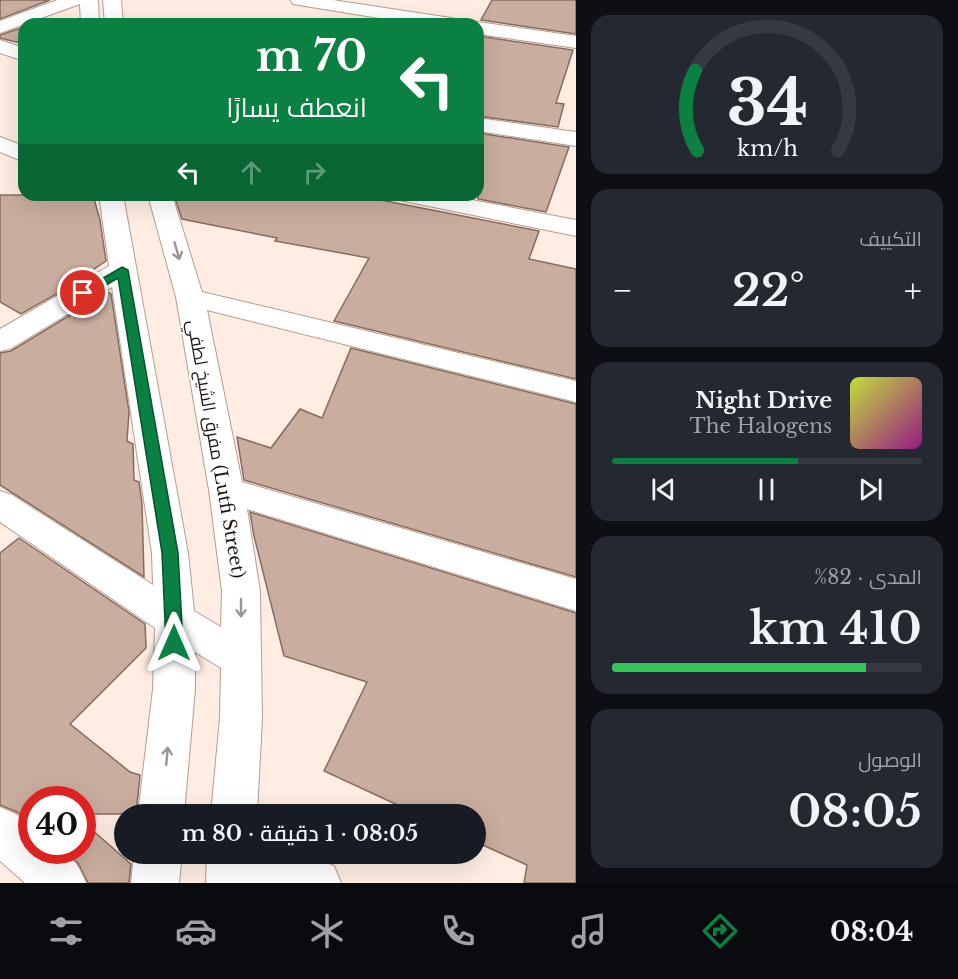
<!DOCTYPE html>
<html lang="ar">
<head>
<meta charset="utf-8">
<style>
  :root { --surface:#171b24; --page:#242831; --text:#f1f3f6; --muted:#9ea1a6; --line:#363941; --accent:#0b8043 }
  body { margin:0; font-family:"Libre Baskerville",Cairo,serif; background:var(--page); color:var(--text); direction:rtl; height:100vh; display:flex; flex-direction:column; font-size:22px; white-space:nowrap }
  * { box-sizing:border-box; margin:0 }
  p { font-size:20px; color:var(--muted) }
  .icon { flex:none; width:33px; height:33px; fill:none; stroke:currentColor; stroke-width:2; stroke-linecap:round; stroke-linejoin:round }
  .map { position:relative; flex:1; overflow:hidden; direction:ltr }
  .side { display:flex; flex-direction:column; gap:15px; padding:15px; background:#0d0f14; width:382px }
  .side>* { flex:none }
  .banner { position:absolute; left:18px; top:18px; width:466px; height:183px; border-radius:18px; box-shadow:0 6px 24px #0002; direction:rtl; background:#0b8043; color:#fff; overflow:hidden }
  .speed { position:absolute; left:18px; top:786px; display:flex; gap:12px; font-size:30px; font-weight:700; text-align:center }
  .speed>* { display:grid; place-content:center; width:78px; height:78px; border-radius:50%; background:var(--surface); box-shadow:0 6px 24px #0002; line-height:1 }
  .speed .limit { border:9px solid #d22; background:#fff; color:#111 }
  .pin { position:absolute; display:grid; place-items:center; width:51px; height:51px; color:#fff; margin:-26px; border:3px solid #fff; border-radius:50%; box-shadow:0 2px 6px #0007 }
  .me { position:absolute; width:66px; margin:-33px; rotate:0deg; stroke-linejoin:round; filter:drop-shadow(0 0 4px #0008) }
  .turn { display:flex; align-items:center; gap:21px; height:126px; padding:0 18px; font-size:27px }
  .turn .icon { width:78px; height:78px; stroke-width:2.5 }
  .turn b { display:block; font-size:42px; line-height:51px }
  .lanes { display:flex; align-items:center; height:57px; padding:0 18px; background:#0003; justify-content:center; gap:30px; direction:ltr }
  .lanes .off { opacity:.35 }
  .big { font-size:45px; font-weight:600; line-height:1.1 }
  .side .card { flex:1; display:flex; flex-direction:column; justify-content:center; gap:9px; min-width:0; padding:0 21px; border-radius:18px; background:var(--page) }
  .side .dial { align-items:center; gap:0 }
  .dial svg { height:156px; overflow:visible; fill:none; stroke:var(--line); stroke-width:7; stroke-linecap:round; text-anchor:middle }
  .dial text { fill:var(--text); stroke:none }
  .song { display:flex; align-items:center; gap:18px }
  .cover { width:72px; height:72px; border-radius:9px; background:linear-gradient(135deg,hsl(70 70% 55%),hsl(310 70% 35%)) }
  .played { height:6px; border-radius:3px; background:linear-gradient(90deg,var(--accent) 60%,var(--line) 60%) }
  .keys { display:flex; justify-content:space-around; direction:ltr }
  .heat { display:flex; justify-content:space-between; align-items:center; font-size:33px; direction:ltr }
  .charge { height:9px; border-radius:4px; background:linear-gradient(90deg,#34c759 82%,var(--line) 0) }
  .trip { position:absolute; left:114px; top:804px; width:372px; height:60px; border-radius:30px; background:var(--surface); box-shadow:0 6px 24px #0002; font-weight:600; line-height:60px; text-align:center; direction:rtl }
  .dock { display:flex; height:96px; justify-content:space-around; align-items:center; background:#090b0e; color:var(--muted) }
  .dock .icon { width:42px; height:42px }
  .dock .current { color:var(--accent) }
  .dock b { font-size:27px; color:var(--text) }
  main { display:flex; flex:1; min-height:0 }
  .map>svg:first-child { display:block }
  .building { fill:#c9ad9e; stroke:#856c5e; stroke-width:1.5 }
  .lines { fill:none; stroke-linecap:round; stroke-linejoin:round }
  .minor-casing { stroke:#b79c8d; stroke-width:2 }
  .minor { fill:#fff; fill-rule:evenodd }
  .oneway { stroke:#9b9693 }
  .route { fill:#0b8043; stroke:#07532c; stroke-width:1.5 }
  .labels { text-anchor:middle; stroke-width:4.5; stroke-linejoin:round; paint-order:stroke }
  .street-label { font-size:18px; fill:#201610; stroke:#fff }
</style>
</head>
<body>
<main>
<section class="side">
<div class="card dial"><svg viewBox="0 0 100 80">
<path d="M14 69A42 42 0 1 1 86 69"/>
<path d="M14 69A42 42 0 0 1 13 28" stroke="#0b8043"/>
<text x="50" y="56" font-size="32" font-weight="700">34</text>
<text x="50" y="72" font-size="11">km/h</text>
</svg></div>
<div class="card"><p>التكييف</p>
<div class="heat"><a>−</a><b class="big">22°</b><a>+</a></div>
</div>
<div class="card">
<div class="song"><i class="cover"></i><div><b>Night Drive</b><p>The Halogens</p></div></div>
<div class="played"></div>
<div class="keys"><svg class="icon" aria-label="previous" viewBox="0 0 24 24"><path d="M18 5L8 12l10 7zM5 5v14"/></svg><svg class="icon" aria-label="pause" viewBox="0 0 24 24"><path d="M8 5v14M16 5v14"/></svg><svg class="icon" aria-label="next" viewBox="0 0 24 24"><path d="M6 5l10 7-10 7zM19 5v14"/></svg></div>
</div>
<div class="card"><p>المدى · 82%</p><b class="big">410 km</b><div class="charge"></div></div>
<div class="card"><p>الوصول</p><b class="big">08:05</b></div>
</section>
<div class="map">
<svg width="576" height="883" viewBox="0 0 576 883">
  <rect width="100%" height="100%" fill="#ffede3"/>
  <g class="building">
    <polygon points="0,0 50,0 0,19"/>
    <polygon points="492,0 576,0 576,34 481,20"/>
    <polygon points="24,27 24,44 0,38 0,35"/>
    <polygon points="478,36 573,50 556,103 564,104 558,127 478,116"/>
    <polygon points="478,133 569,147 546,212 478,199"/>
    <polygon points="0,195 93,195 100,220 106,261 81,278 83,279 21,314 0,302"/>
    <polygon points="174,195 355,195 539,231 529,259 576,269 576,379 334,321 369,258 275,241 277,238 182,219"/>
    <polygon points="108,292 111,294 129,412 127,441 133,444 134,480 139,482 142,504 144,577 0,485 0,353 11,351"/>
    <polygon points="351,348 576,404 576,577 244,480 237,437 271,448 300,409 322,418"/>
    <polygon points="250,512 576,613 576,883 524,883 527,865 476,842 476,814 417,814 324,771 367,682 284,656 254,536"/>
    <polygon points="19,538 145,624 146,648 70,724 130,772 140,775 136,814 82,814 82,800 32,800 32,823 17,812 0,805 0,553"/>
    <polygon points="82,821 131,864 129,883 88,883 78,863 62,850 82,850"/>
  </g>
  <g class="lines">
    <g class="minor-casing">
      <g id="minor">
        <polygon points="57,0 98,0 99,24 81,24 80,4 0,33 0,21"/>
        <polygon points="103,0 121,0 123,24 105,24"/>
        <polygon points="290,0 333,0 451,18 457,20 460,24 416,24 299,5 293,4"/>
        <polygon points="478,22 576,36 576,48 478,34 478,24 472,24"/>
        <polygon points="0,40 24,48 24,61 0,53"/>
        <polygon points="478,118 576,132 576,146 478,131"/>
        <polygon points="0,137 24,146 24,162 0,152"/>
        <polygon points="99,195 123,195 188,553 194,611 221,627 222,591 209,490 176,297 148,195 172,195 202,292 576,381 576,402 207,310 242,482 576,579 576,611 247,509 260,591 262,718 257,814 211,814 220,718 221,668 195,652 195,689 184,814 138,814 153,689 155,628 0,522 0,491 12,495 153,585 152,553 112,287 10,349 0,351 0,329 109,266"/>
        <polygon points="397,195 446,195 576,220 576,236 409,202 400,200"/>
        <path d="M 0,807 L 16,814 L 32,826 L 32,850 C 64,850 73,851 86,883 L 25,883 L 0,861 Z"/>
        <polygon points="134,854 182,854 179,883 131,883"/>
        <polygon points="207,854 304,854 334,866 341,883 206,883"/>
      </g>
    </g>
    <use href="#minor" class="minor"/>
  </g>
  <defs><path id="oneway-shaft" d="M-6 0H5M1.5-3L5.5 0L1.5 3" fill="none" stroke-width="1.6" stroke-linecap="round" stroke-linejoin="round" transform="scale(1.5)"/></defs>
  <g class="oneway">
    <use href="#oneway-shaft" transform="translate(177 251) rotate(74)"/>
    <use href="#oneway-shaft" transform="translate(241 608) rotate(90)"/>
    <use href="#oneway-shaft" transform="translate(167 756) rotate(-85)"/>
  </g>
  <polygon class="route" points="122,267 128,270 178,553 183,643 180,648 174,650 169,648 166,643 162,553 118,278 87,296 83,297 77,293"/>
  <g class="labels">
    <g class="street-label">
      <text transform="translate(216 449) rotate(80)" y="6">مفرق الشيخ لطفي (Lutfi Street)</text>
    </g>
  </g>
</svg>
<div class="speed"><div class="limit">40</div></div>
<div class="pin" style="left:83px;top:293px;background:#d93025"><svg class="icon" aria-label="arrive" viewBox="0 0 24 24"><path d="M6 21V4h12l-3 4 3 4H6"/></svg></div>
<svg class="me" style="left:174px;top:643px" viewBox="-20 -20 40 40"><path d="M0-17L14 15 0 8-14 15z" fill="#0b8043" stroke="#fff" stroke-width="4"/></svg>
<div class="trip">08:05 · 1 دقيقة · 80 m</div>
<div class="banner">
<div class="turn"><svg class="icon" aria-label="left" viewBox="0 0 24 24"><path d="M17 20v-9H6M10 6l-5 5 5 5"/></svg><div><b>70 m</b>انعطف يسارًا</div></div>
<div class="lanes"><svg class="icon" aria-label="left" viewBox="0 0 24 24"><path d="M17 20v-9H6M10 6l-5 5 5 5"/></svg><svg class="icon off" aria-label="ahead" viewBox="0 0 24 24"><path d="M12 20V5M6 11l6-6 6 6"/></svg><svg class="icon off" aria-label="right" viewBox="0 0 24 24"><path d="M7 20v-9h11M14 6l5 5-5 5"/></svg></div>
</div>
</div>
</main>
<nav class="dock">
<b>08:04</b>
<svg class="icon current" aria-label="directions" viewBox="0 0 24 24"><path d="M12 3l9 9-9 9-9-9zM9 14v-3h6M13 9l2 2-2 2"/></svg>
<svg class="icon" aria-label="music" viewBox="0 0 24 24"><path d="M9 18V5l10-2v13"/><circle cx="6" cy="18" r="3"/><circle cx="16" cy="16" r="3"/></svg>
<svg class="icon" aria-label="phone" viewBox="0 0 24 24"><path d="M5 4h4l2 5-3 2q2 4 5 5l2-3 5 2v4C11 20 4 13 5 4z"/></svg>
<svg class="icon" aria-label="climate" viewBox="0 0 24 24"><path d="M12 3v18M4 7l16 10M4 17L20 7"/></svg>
<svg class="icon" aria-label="car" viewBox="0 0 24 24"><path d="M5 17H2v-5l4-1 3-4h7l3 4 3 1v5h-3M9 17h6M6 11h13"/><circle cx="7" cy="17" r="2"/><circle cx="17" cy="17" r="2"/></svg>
<svg class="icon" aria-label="filters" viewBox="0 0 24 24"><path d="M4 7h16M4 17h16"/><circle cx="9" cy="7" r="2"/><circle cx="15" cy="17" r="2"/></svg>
</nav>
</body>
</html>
